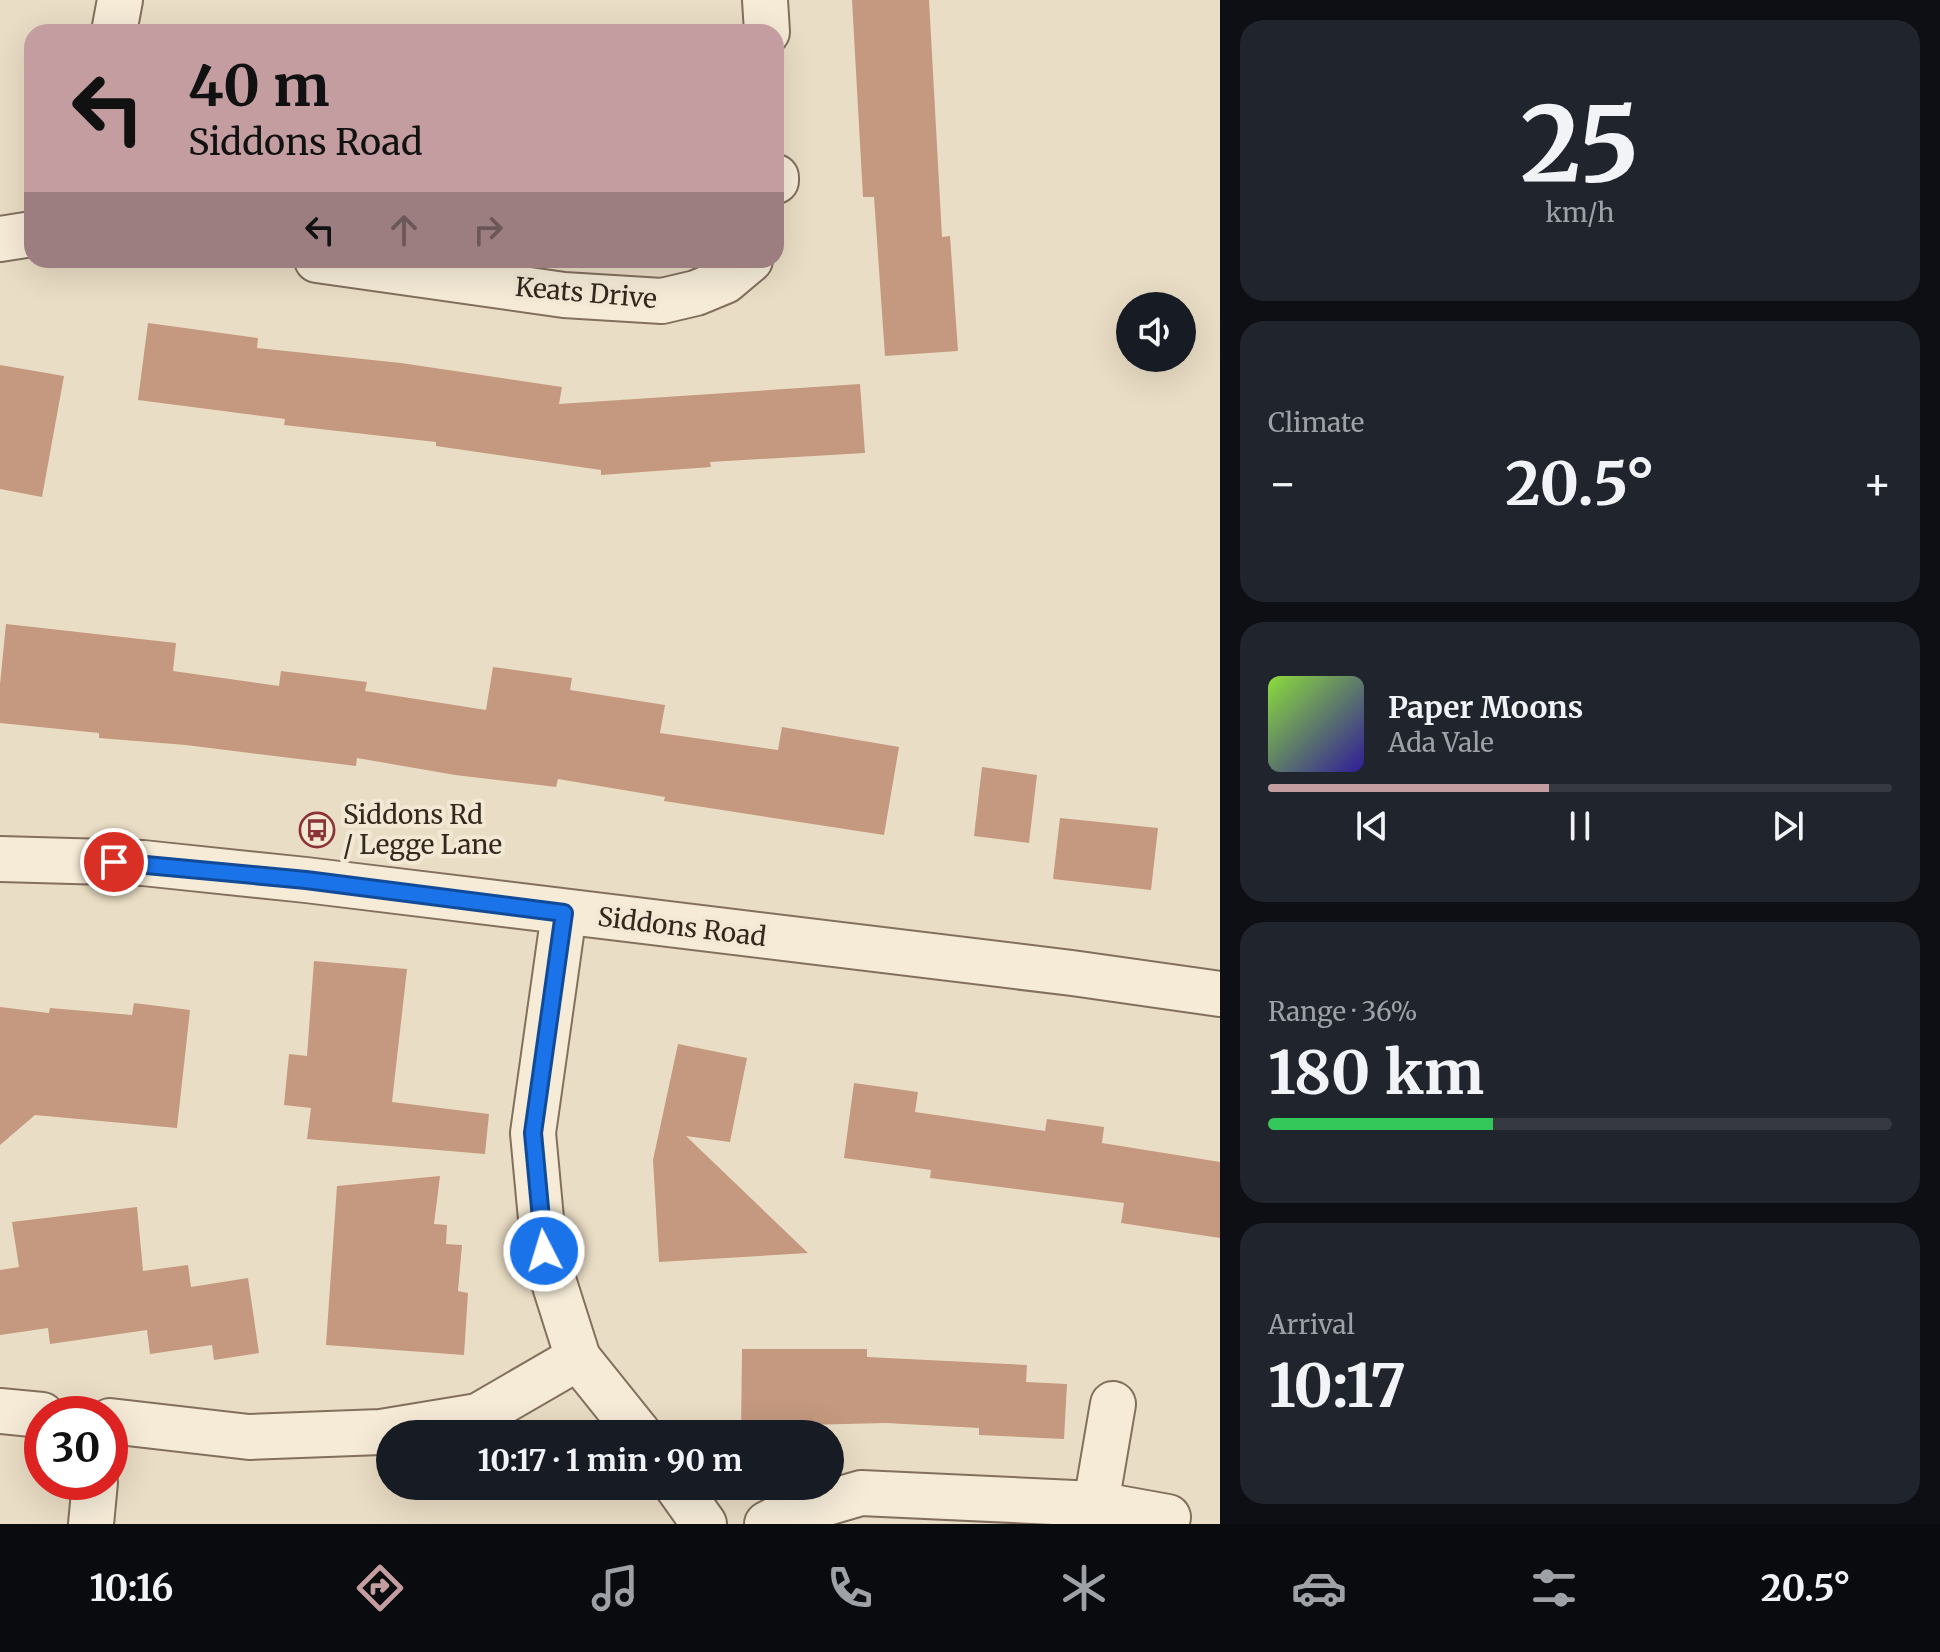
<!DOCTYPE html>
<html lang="en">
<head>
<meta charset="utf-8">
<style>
  :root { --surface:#171b24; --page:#20242c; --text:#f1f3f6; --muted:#9ea1a6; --line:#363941; --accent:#c49da0 }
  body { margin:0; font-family:Merriweather,serif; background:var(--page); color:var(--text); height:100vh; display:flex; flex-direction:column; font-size:30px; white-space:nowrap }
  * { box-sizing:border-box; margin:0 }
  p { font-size:26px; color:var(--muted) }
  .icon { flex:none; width:44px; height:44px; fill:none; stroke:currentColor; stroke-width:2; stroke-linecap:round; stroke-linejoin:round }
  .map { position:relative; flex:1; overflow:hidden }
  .drawer { display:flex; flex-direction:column; gap:20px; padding:20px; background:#0d0f14; width:720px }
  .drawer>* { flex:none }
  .hud { position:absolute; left:24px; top:24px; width:760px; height:244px; border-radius:24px; box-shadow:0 8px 32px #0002; background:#c49da0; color:#111; overflow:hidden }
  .controls { position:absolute; left:1116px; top:292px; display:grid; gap:16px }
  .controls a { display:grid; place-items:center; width:80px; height:80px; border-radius:50%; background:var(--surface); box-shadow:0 8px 32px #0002; font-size:40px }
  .speed { position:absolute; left:24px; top:1396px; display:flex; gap:16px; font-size:40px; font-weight:700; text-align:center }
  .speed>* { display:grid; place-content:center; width:104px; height:104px; border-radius:50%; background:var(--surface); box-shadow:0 8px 32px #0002; line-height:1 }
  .speed .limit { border:12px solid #d22; background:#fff; color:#111 }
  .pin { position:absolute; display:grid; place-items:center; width:68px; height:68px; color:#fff; margin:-34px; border:4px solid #fff; border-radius:50%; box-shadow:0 2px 8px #0007 }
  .me { position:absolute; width:88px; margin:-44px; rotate:355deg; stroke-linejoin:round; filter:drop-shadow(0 0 6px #0008) }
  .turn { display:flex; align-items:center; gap:28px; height:168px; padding:0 32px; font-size:36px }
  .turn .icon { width:104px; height:104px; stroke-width:2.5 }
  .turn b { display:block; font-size:56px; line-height:68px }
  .lanes { display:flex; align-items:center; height:76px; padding:0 32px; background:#0003; justify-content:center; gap:40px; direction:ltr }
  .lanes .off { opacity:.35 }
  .big { font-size:60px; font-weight:700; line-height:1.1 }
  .drawer .tile { flex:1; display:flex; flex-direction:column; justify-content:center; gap:12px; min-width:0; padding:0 28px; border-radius:24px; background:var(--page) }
  .drawer .dial { align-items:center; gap:0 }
  .dial b { font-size:104px; line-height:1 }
  .song { display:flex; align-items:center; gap:24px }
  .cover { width:96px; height:96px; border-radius:12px; background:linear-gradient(135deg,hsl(90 70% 55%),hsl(250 70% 35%)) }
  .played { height:8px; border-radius:4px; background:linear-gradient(90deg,var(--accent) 45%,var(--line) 45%) }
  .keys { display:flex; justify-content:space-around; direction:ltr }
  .heat { display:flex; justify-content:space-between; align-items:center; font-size:44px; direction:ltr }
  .charge { height:12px; border-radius:6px; background:linear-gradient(90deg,#34c759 36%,var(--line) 0) }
  .trip { position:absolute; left:376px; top:1420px; width:468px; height:80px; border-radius:40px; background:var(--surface); box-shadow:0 8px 32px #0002; font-weight:700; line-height:80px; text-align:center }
  .tab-bar { display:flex; height:128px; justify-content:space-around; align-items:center; background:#090b0e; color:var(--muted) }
  .tab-bar .icon { width:56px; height:56px }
  .tab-bar .selected { color:var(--accent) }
  .tab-bar b { font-size:36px; color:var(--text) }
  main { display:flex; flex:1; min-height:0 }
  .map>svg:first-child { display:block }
  .building { fill:#c4997f }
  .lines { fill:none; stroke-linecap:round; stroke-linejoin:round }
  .street-casing { stroke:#836f5d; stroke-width:48 }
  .street { stroke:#f5ebd7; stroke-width:44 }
  .route-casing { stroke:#114b97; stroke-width:20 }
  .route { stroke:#1a73e8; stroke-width:14 }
  .labels { text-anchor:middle; stroke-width:8; stroke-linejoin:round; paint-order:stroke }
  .street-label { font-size:26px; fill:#34291f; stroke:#f2e8d4 }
  .poi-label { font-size:26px; fill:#34291f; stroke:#f2e8d4; text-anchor:start }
</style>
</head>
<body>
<main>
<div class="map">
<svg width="1220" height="1524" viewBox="0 0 1220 1524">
  <rect width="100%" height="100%" fill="#eaddc5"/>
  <g class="building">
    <polygon points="852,0 929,0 942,237 950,236 958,351 885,356 874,197 863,197"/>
    <polygon points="148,323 258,338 257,348 401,363 562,387 559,404 860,384 865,453 710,462 711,467 601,475 601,470 436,446 436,442 284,425 285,419 138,400"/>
    <polygon points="0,365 64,376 42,497 0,489"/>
    <polygon points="6,624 176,643 173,671 279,686 281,671 367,682 365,691 486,710 493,667 572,678 570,690 665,705 660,733 778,750 782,727 899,747 884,835 664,801 665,797 558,779 556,787 455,775 357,758 356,766 186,745 99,738 99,733 0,723 0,684"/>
    <polygon points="982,767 1037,775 1029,843 974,836"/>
    <polygon points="1060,818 1158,828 1151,890 1053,879"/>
    <polygon points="314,961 407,969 392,1102 489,1114 485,1154 307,1139 311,1108 284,1105 289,1054 307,1056"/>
    <polygon points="134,1003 190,1010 177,1128 35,1115 0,1145 0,1007 49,1013 50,1008 132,1015"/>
    <polygon points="678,1044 747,1058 730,1142 686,1136 808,1253 659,1262 653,1160"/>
    <polygon points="854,1083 918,1092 915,1112 1045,1131 1047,1119 1104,1127 1102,1143 1220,1162 1220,1238 1121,1223 1124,1203 930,1178 931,1170 844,1158"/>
    <polygon points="440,1176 434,1224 447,1225 446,1244 462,1245 458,1291 468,1293 464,1355 326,1345 337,1186"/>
    <polygon points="137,1207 143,1271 188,1265 191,1287 248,1278 259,1353 214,1360 212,1345 150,1354 147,1330 50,1344 48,1328 0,1335 0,1270 19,1267 12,1222"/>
    <polygon points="742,1349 867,1349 867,1357 1027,1365 1026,1382 1067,1384 1064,1439 979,1435 979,1428 886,1423 805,1425 805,1434 741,1434"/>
  </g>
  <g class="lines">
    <g class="street-casing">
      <g id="street">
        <polyline points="765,0 767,32"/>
        <polyline points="114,32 120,0"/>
        <polyline points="776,177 776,181"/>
        <polyline points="0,239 32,234"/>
        <polyline points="317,260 564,295 662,301 696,293 725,281 750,260"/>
        <polyline points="0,859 143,863 306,880 1072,973 1220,994"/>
        <polyline points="564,913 533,1133 544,1251 578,1358 639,1434"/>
        <polyline points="0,1411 42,1415"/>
        <polyline points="110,1421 249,1437 381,1432 478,1416 578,1358"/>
        <polyline points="677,1486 704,1524"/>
        <polyline points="1096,1504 1113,1404"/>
        <polyline points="91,1524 95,1482"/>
        <polyline points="767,1524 782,1516 861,1493 1096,1504 1168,1517"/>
      </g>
    </g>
    <use href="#street" class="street"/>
  </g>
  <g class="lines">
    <g class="route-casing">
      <polyline id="route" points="114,862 306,880 564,913 533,1133 544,1251"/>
    </g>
    <use href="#route" class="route"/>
  </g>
  <defs>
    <g id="bus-ring" transform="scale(1.8)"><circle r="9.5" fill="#f2e8d4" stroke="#8c3337" stroke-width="1.5"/><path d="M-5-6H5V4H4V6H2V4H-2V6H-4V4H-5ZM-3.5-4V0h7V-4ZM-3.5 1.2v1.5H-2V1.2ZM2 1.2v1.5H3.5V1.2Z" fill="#8c3337"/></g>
  </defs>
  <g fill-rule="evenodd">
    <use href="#bus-ring" x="317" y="830"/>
  </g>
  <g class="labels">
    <g class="street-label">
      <text transform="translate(586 293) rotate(5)" y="9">Keats Drive</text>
      <text transform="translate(682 927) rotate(7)" y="9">Siddons Road</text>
    </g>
    <g class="poi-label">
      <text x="343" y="824">Siddons Rd<tspan x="343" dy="30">/ Legge Lane</tspan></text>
    </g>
  </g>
</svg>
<div class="controls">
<a><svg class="icon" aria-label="sound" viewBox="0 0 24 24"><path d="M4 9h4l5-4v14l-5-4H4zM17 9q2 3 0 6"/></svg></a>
</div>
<div class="speed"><div class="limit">30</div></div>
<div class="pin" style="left:114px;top:862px;background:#d93025"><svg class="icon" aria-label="arrive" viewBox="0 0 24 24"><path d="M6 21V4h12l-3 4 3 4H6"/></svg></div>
<svg class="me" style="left:544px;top:1251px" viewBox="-20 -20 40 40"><circle r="17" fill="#1a73e8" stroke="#fff" stroke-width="3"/><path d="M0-11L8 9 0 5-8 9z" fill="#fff"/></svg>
<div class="trip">10:17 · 1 min · 90 m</div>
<div class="hud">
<div class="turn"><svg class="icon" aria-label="left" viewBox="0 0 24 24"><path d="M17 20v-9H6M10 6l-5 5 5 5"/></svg><div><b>40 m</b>Siddons Road</div></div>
<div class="lanes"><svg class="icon" aria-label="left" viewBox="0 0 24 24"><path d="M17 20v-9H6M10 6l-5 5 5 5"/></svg><svg class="icon off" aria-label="ahead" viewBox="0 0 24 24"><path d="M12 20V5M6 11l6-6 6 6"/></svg><svg class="icon off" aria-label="right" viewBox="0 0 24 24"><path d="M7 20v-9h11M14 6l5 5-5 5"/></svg></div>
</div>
</div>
<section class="drawer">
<div class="tile dial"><b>25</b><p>km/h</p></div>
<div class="tile"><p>Climate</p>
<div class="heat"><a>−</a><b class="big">20.5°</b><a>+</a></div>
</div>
<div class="tile">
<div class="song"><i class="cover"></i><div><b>Paper Moons</b><p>Ada Vale</p></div></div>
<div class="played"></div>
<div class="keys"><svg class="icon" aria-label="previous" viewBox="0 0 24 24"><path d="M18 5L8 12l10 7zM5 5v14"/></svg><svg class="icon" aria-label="pause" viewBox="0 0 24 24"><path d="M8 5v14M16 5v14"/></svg><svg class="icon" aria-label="next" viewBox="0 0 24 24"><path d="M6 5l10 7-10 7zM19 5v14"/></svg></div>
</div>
<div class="tile"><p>Range · 36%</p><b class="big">180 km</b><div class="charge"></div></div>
<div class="tile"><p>Arrival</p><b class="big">10:17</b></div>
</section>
</main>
<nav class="tab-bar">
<b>10:16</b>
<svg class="icon selected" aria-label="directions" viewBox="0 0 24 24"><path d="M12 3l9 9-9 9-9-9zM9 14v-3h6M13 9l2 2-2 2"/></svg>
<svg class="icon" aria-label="music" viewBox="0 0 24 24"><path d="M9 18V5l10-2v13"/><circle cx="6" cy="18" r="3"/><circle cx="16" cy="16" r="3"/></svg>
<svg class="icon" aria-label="phone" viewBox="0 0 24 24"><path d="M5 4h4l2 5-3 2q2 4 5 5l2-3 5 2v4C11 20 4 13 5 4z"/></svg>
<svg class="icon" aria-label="climate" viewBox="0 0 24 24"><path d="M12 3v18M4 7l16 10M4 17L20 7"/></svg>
<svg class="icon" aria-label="car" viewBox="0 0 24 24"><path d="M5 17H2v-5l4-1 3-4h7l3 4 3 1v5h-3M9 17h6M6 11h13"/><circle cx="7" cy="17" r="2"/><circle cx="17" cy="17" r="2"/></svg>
<svg class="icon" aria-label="filters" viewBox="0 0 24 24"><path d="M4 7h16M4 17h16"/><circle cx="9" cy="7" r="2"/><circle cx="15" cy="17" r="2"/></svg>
<b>20.5°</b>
</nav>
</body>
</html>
